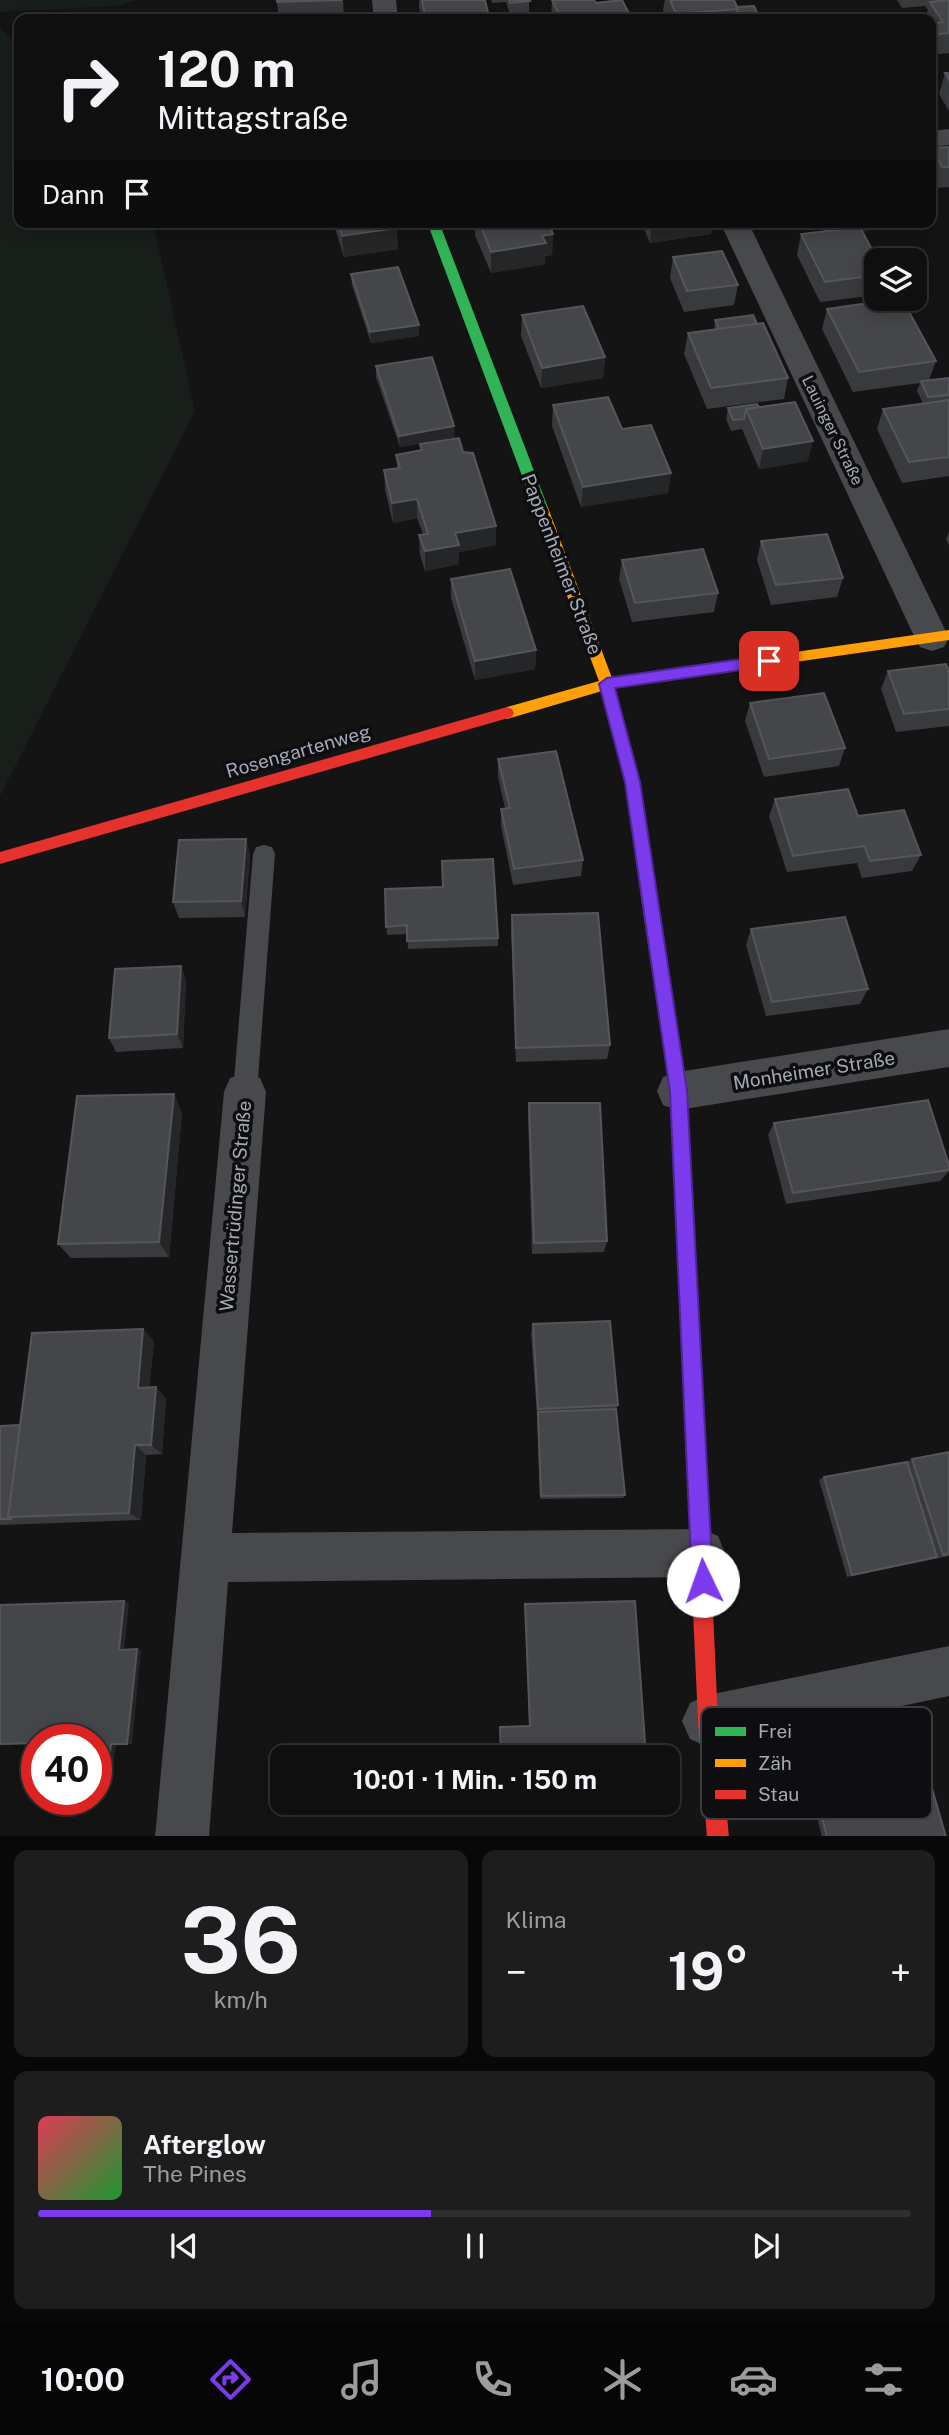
<!DOCTYPE html>
<html lang="de">
<head>
<meta charset="utf-8">
<style>
  :root { --surface:#0f0f0f; --page:#1d1d1d; --text:#f1f3f6; --muted:#9b9c9e; --line:#2f2f2f; --accent:#7c3aed }
  body { margin:0; font-family:"Public Sans",sans-serif; background:var(--page); color:var(--text); height:100vh; display:flex; flex-direction:column; font-size:26px; white-space:nowrap }
  * { box-sizing:border-box; margin:0 }
  p { font-size:23px; color:var(--muted) }
  .icon { flex:none; width:38px; height:38px; fill:none; stroke:currentColor; stroke-width:2; stroke-linecap:round; stroke-linejoin:round }
  .map { position:relative; height:1836px; overflow:hidden }
  .details { display:flex; flex-direction:column; gap:14px; padding:14px; background:#080808; flex:1 }
  .details>* { flex:none }
  .banner { position:absolute; left:14px; top:14px; width:922px; height:214px; border-radius:14px; box-shadow:0 4px 18px #0003,0 0 0 2px var(--line); background:#0f0f0f; color:var(--text); overflow:hidden }
  .fabs { position:absolute; left:864px; top:248px; display:grid; gap:14px }
  .fabs a { display:grid; place-items:center; width:63px; height:63px; border-radius:14px; background:var(--surface); box-shadow:0 4px 18px #0003,0 0 0 2px var(--line); font-size:35px }
  .speed { position:absolute; left:21px; top:1724px; display:flex; gap:14px; font-size:35px; font-weight:700; text-align:center }
  .speed>* { display:grid; place-content:center; width:91px; height:91px; border-radius:50%; background:var(--surface); box-shadow:0 4px 18px #0003,0 0 0 2px var(--line); line-height:1 }
  .speed .limit { border:10px solid #d22; background:#fff; color:#111 }
  .pin { position:absolute; display:grid; place-items:center; width:60px; height:60px; color:#fff; margin:-30px; border-radius:14px; box-shadow:0 4px 10px #0006 }
  .me { position:absolute; width:77px; margin:-38px; rotate:357deg; stroke-linejoin:round; filter:drop-shadow(0 0 5px #0008) }
  .turn { display:flex; align-items:center; gap:24px; height:147px; padding:0 28px; font-size:32px }
  .turn .icon { width:91px; height:91px; stroke-width:2.5 }
  .turn b { display:block; font-size:49px; line-height:60px }
  .then { display:flex; align-items:center; height:66px; padding:0 28px; background:#0003; gap:14px; font-size:26px }
  .big { font-size:52px; font-weight:700; line-height:1.1 }
  .details .tile { flex:1; display:flex; flex-direction:column; justify-content:center; gap:10px; min-width:0; padding:0 24px; border-radius:14px; background:var(--page) }
  .details .dial { align-items:center; gap:0 }
  .dial b { font-size:91px; line-height:1 }
  .song { display:flex; align-items:center; gap:21px }
  .cover { width:84px; height:84px; border-radius:10px; background:linear-gradient(135deg,hsl(350 70% 55%),hsl(130 70% 35%)) }
  .played { height:7px; border-radius:4px; background:linear-gradient(90deg,var(--accent) 45%,var(--line) 45%) }
  .keys { display:flex; justify-content:space-around; direction:ltr }
  .heat { display:flex; justify-content:space-between; align-items:center; font-size:38px; direction:ltr }
  .details .tiles { flex:1; display:grid; gap:14px; grid-template-columns:1fr 1fr }
  .tile:last-child { grid-column:span 2 }
  .trip { position:absolute; left:270px; top:1745px; width:410px; height:70px; border-radius:14px; background:var(--surface); box-shadow:0 4px 18px #0003,0 0 0 2px var(--line); font-weight:700; line-height:70px; text-align:center }
  .tab-bar { display:flex; height:112px; justify-content:space-around; align-items:center; background:#060606; color:var(--muted) }
  .tab-bar .icon { width:49px; height:49px }
  .tab-bar .active { color:var(--accent) }
  .tab-bar b { font-size:32px; color:var(--text) }
  .map>svg:first-child { display:block }
  .green { fill:#181e19 }
  .lines { fill:none; stroke-linecap:round; stroke-linejoin:round }
  .lane { fill:#48494d; fill-rule:evenodd }
  .street { fill:#48494d; fill-rule:evenodd }
  .fast { fill:#30b455; fill-rule:evenodd }
  .slow { fill:#ff9f0a; fill-rule:evenodd }
  .jam { fill:#e5322d; fill-rule:evenodd }
  .wall { fill:#393a3d }
  .shaded-wall { fill:#252627 }
  .building { fill:#45464a; stroke:#54565b; stroke-width:2 }
  .route { fill:#7c3aed; stroke:#51269a; stroke-width:2 }
  .labels { text-anchor:middle; stroke-width:7; stroke-linejoin:round; paint-order:stroke }
  .far-street-label { font-size:16px; fill:#a4a9b6; stroke:#0e0e10 }
  .street-label { font-size:19px; fill:#a4a9b6; stroke:#0e0e10 }
  .key { fill:#0e0e10; stroke:#3b3c42; stroke-width:2 }
  .key-label { font-size:19px; fill:#a4a9b6 }
</style>
</head>
<body>
<div class="map">
<svg width="949" height="1837" viewBox="0 0 949 1837">
  <rect width="100%" height="100%" fill="#141414"/>
  <g class="green">
    <polygon points="0,0 137,0 117,6 0,12"/>
    <polygon points="0,28 19,47 19,222 153,222 195,411 0,796"/>
  </g>
  <g class="lines">
    <polygon class="lane" points="264,845 272,847 275,854 257,1092 254,1100 245,1103 236,1100 233,1092 253,854 256,847"/>
    <g class="street">
      <polygon points="372,0 396,0 398,19 374,19"/>
      <polygon points="949,129 949,145 931,147 931,131"/>
      <polygon points="720,222 748,222 949,638 944,647 932,651 920,647 915,638"/>
      <polygon points="949,1029 949,1067 678,1110 663,1105 657,1091 663,1077 678,1072"/>
      <polygon points="245,1073 260,1078 266,1092 232,1533 701,1529 718,1536 725,1553 718,1570 701,1577 228,1582 209,1837 155,1837 224,1092 230,1078"/>
      <polygon points="949,1646 949,1696 708,1747 690,1739 682,1721 690,1703 708,1695"/>
    </g>
    <g class="fast">
      <polygon points="427,222 439,222 547,505 545,508 540,510 533,505"/>
      <polygon points="652,910 658,912 660,917 686,1091 708,1501 705,1508 698,1511 691,1508 688,1501 670,1091 644,917 646,912"/>
    </g>
    <polygon class="slow" points="540,500 547,505 612,678 949,630 949,640 615,688 639,782 660,917 658,922 652,924 646,922 644,917 625,782 602,691 507,719 500,713 507,707 599,681 533,505"/>
    <g class="jam">
      <polygon points="507,707 512,709 514,713 512,717 0,864 0,852"/>
      <polygon points="698,1491 705,1494 708,1501 718,1721 729,1837 707,1837 698,1721 688,1501 691,1494"/>
    </g>
  </g>
  <g class="wall">
    <polygon points="343,0 344,19 279,19 277,2"/>
    <polygon points="419,0 485,0 489,19 422,19 419,7"/>
    <polygon points="491,0 529,0 529,12 510,14 506,2 492,3"/>
    <polygon points="552,0 596,3 632,19 551,19"/>
    <polygon points="665,0 734,0 737,7 760,19 667,19 663,10"/>
    <polygon points="897,0 949,0 949,53 931,55 931,19 925,19 928,10 925,6 902,8"/>
    <polygon points="945,73 949,73 949,111 939,94"/>
    <polygon points="949,147 949,187 936,188 931,179 931,152 932,148"/>
    <polygon points="333,222 395,222 398,249 344,257"/>
    <polygon points="475,222 548,222 553,234 552,255 545,256 545,264 491,273 475,235"/>
    <polygon points="622,222 713,222 711,234 650,243 642,224 624,226"/>
    <polygon points="777,222 795,222 778,224"/>
    <polygon points="828,222 871,222 869,231 862,231 877,261 877,295 820,302 797,255 801,234 832,230"/>
    <polygon points="673,257 738,285 734,305 684,312 670,278"/>
    <polygon points="351,274 419,336 371,343 352,285"/>
    <polygon points="827,309 936,361 929,380 949,378 949,476 902,483 877,429 883,409 923,403 917,391 920,383 853,392 822,329"/>
    <polygon points="522,315 605,357 603,378 541,388 521,336"/>
    <polygon points="715,320 757,324 788,378 784,399 707,409 684,354 688,333 714,330"/>
    <polygon points="376,366 455,437 400,447 376,377"/>
    <polygon points="553,405 622,429 671,473 668,493 581,507 552,426"/>
    <polygon points="759,407 808,461 759,469 742,429 731,431 726,419 728,408"/>
    <polygon points="420,444 496,545 459,552 459,564 425,571 420,555 419,535 423,534 417,518 393,523 385,490 384,470 397,468 396,455 420,451"/>
    <polygon points="949,532 949,545 946,539"/>
    <polygon points="761,541 843,578 837,597 771,605 757,560"/>
    <polygon points="622,560 718,593 714,612 632,622 619,579"/>
    <polygon points="451,579 536,650 535,669 475,680 451,598"/>
    <polygon points="888,671 949,671 949,726 896,732 881,689"/>
    <polygon points="750,703 845,748 839,766 764,777 745,721"/>
    <polygon points="498,759 583,860 581,876 513,885 501,826 501,809 505,808 498,777"/>
    <polygon points="775,799 858,816 921,855 912,871 862,878 857,863 787,872 769,816"/>
    <polygon points="246,839 250,855 245,917 179,918 173,902"/>
    <polygon points="385,889 498,938 498,946 408,949 407,934 387,935"/>
    <polygon points="512,915 610,1045 607,1059 516,1062 511,931"/>
    <polygon points="751,929 868,989 860,1004 766,1016 746,945"/>
    <polygon points="181,966 186,981 183,1048 116,1052 109,1038"/>
    <polygon points="529,1103 607,1241 604,1252 532,1254 528,1116"/>
    <polygon points="182,1112 169,1257 71,1258 58,1244"/>
    <polygon points="774,1123 949,1165 949,1171 940,1181 786,1204 768,1135"/>
    <polygon points="533,1324 618,1405 616,1409 625,1495 623,1498 540,1499 537,1416 531,1333"/>
    <polygon points="143,1329 154,1342 149,1387 166,1398 162,1454 146,1455 141,1520 0,1525 0,1426 20,1425"/>
    <polygon points="949,1452 949,1556 847,1577 819,1480 824,1477 907,1462 912,1459"/>
    <polygon points="525,1604 646,1757 529,1726"/>
    <polygon points="916,1753 922,1754 946,1837 822,1837 807,1776"/>
  </g>
  <g class="shaded-wall">
    <polygon points="652,222 713,222 711,234 650,243"/>
    <polygon points="861,222 871,222 869,231 858,232"/>
    <polygon points="397,228 398,249 344,257 342,236"/>
    <polygon points="553,234 552,255 545,256 545,264 491,273 491,252 542,236"/>
    <polygon points="419,325 419,336 371,343 370,332"/>
    <polygon points="605,357 603,378 541,388 542,368"/>
    <polygon points="454,426 455,437 400,447 399,436"/>
    <polygon points="813,441 808,461 759,469 763,449"/>
    <polygon points="671,473 668,493 581,507 583,487"/>
    <polygon points="417,499 417,518 393,523 392,503"/>
    <polygon points="496,526 496,545 459,552 459,564 425,571 425,551 455,533"/>
    <polygon points="536,650 535,669 475,680 475,661"/>
    <polygon points="246,839 250,855 245,917 241,901"/>
    <polygon points="181,966 186,981 183,1048 177,1034"/>
    <polygon points="174,1094 182,1112 169,1257 159,1242"/>
    <polygon points="143,1329 154,1342 148,1398 138,1388"/>
    <polygon points="156,1387 166,1398 162,1454 151,1445"/>
    <polygon points="135,1445 146,1455 141,1520 129,1513"/>
    <polygon points="124,1601 129,1603 124,1651 119,1650"/>
    <polygon points="137,1649 141,1650 132,1744 127,1744"/>
    <polygon points="111,1744 116,1744 112,1773 107,1773"/>
  </g>
  <g class="building">
    <polygon points="277,0 342,0 277,2"/>
    <polygon points="422,0 485,0 489,17 474,19 426,19"/>
    <polygon points="509,0 529,0 530,1 510,3"/>
    <polygon points="552,0 594,0 596,3 622,0 632,19 561,19"/>
    <polygon points="670,0 734,0 738,9 676,14"/>
    <polygon points="949,0 949,33 933,35 931,31 931,24 943,22 930,2"/>
    <polygon points="754,6 760,19 736,19 738,9 737,7"/>
    <polygon points="945,73 949,73 949,80"/>
    <polygon points="949,147 949,167 942,167 932,148"/>
    <polygon points="338,222 395,222 397,228 342,236"/>
    <polygon points="479,222 548,222 553,234 542,236 546,243 491,252"/>
    <polygon points="860,227 878,261 877,275 825,282 801,234"/>
    <polygon points="722,251 738,285 687,291 673,257"/>
    <polygon points="398,267 419,325 370,332 351,274"/>
    <polygon points="897,299 902,299 936,361 859,372 827,309"/>
    <polygon points="583,306 605,357 542,368 522,315"/>
    <polygon points="753,315 757,324 719,329 715,320"/>
    <polygon points="763,323 788,378 711,388 688,333"/>
    <polygon points="432,357 454,426 399,436 376,366"/>
    <polygon points="949,378 949,395 928,397 921,381"/>
    <polygon points="608,397 622,429 651,425 671,473 583,487 553,405"/>
    <polygon points="949,400 949,457 909,462 883,409"/>
    <polygon points="795,402 813,441 763,449 746,409"/>
    <polygon points="757,404 759,407 746,409 744,419 733,420 728,408"/>
    <polygon points="459,438 463,452 473,453 496,526 455,533 459,545 425,551 419,535 428,534 417,499 392,503 384,470 400,468 396,455 422,450 420,444"/>
    <polygon points="827,534 843,578 776,585 761,541"/>
    <polygon points="703,549 718,593 635,603 622,560"/>
    <polygon points="510,569 536,650 475,661 451,579"/>
    <polygon points="946,664 949,671 949,709 904,714 888,671"/>
    <polygon points="824,693 845,748 769,759 750,703"/>
    <polygon points="556,751 583,860 514,869 501,809 510,808 498,759"/>
    <polygon points="848,789 858,816 904,810 921,855 870,861 864,846 793,856 775,799"/>
    <polygon points="246,839 241,901 173,902 179,840"/>
    <polygon points="493,859 498,938 407,941 407,925 386,927 385,889 443,887 442,861"/>
    <polygon points="598,913 610,1045 516,1048 512,915"/>
    <polygon points="845,917 868,989 772,1002 751,929"/>
    <polygon points="181,966 177,1034 109,1038 115,969"/>
    <polygon points="174,1094 159,1242 58,1244 77,1096"/>
    <polygon points="928,1100 949,1165 949,1170 793,1193 774,1123"/>
    <polygon points="529,1103 600,1103 607,1241 534,1243"/>
    <polygon points="610,1321 618,1405 538,1409 533,1324"/>
    <polygon points="143,1329 138,1388 156,1387 151,1445 135,1445 129,1513 8,1517 32,1333"/>
    <polygon points="616,1409 625,1495 541,1496 538,1412"/>
    <polygon points="20,1425 8,1517 12,1519 0,1519 0,1426"/>
    <polygon points="949,1452 949,1554 943,1555 912,1459"/>
    <polygon points="907,1462 937,1557 852,1575 824,1477"/>
    <polygon points="124,1601 119,1650 137,1649 127,1744 111,1744 107,1773 96,1774 96,1740 37,1740 37,1743 0,1744 0,1605"/>
    <polygon points="635,1601 646,1757 501,1757 500,1727 530,1726 525,1604"/>
    <polygon points="922,1754 946,1837 827,1837 812,1777"/>
  </g>
  <polygon class="route" points="769,655 776,661 769,666 615,688 640,782 687,1091 713,1581 710,1589 703,1592 695,1589 692,1581 670,1091 625,782 599,684 607,678"/>
  <g class="labels">
    <g class="far-street-label">
      <text transform="translate(833 430) rotate(64)" y="6">Lauinger Straße</text>
    </g>
    <g class="street-label">
      <text transform="translate(562 564) rotate(69)" y="7">Pappenheimer Straße</text>
      <text transform="translate(298 751) rotate(-16)" y="7">Rosengartenweg</text>
      <text transform="translate(814 1070) rotate(-9)" y="7">Monheimer Straße</text>
      <text transform="translate(235 1206) rotate(-85)" y="7">Wassertrüdinger Straße</text>
    </g>
  </g>
  <rect x="701" y="1707" width="231" height="112" rx="10" class="key"/>
  <rect x="715" y="1727" width="31" height="9" fill="#30b455"/>
  <rect x="715" y="1759" width="31" height="8" fill="#ff9f0a"/>
  <rect x="715" y="1790" width="31" height="9" fill="#e5322d"/>
  <g class="key-label">
    <text x="758" y="1738">Frei</text>
    <text x="758" y="1770">Zäh</text>
    <text x="758" y="1801">Stau</text>
  </g>
</svg>
<div class="fabs">
<a><svg class="icon" aria-label="layers" viewBox="0 0 24 24"><path d="M12 4l9 5-9 5-9-5zM3 14l9 5 9-5"/></svg></a>
</div>
<div class="speed"><div class="limit">40</div></div>
<div class="pin" style="left:769px;top:661px;background:#d93025"><svg class="icon" aria-label="arrive" viewBox="0 0 24 24"><path d="M6 21V4h12l-3 4 3 4H6"/></svg></div>
<svg class="me" style="left:703px;top:1581px" viewBox="-20 -20 40 40"><circle r="19" fill="#fff"/><path d="M0-13L10 11 0 6-10 11z" fill="#7c3aed"/></svg>
<div class="trip">10:01 · 1 Min. · 150 m</div>
<div class="banner">
<div class="turn"><svg class="icon" aria-label="right" viewBox="0 0 24 24"><path d="M7 20v-9h11M14 6l5 5-5 5"/></svg><div><b>120 m</b>Mittagstraße</div></div>
<div class="then">Dann<svg class="icon" aria-label="arrive" viewBox="0 0 24 24"><path d="M6 21V4h12l-3 4 3 4H6"/></svg></div>
</div>
</div>
<section class="details">
<div class="tiles">
<div class="tile dial"><b>36</b><p>km/h</p></div>
<div class="tile"><p>Klima</p>
<div class="heat"><a>−</a><b class="big">19°</b><a>+</a></div>
</div>
<div class="tile">
<div class="song"><i class="cover"></i><div><b>Afterglow</b><p>The Pines</p></div></div>
<div class="played"></div>
<div class="keys"><svg class="icon" aria-label="previous" viewBox="0 0 24 24"><path d="M18 5L8 12l10 7zM5 5v14"/></svg><svg class="icon" aria-label="pause" viewBox="0 0 24 24"><path d="M8 5v14M16 5v14"/></svg><svg class="icon" aria-label="next" viewBox="0 0 24 24"><path d="M6 5l10 7-10 7zM19 5v14"/></svg></div>
</div>
</div>
</section>
<nav class="tab-bar">
<b>10:00</b>
<svg class="icon active" aria-label="directions" viewBox="0 0 24 24"><path d="M12 3l9 9-9 9-9-9zM9 14v-3h6M13 9l2 2-2 2"/></svg>
<svg class="icon" aria-label="music" viewBox="0 0 24 24"><path d="M9 18V5l10-2v13"/><circle cx="6" cy="18" r="3"/><circle cx="16" cy="16" r="3"/></svg>
<svg class="icon" aria-label="phone" viewBox="0 0 24 24"><path d="M5 4h4l2 5-3 2q2 4 5 5l2-3 5 2v4C11 20 4 13 5 4z"/></svg>
<svg class="icon" aria-label="climate" viewBox="0 0 24 24"><path d="M12 3v18M4 7l16 10M4 17L20 7"/></svg>
<svg class="icon" aria-label="car" viewBox="0 0 24 24"><path d="M5 17H2v-5l4-1 3-4h7l3 4 3 1v5h-3M9 17h6M6 11h13"/><circle cx="7" cy="17" r="2"/><circle cx="17" cy="17" r="2"/></svg>
<svg class="icon" aria-label="filters" viewBox="0 0 24 24"><path d="M4 7h16M4 17h16"/><circle cx="9" cy="7" r="2"/><circle cx="15" cy="17" r="2"/></svg>
</nav>
</body>
</html>
